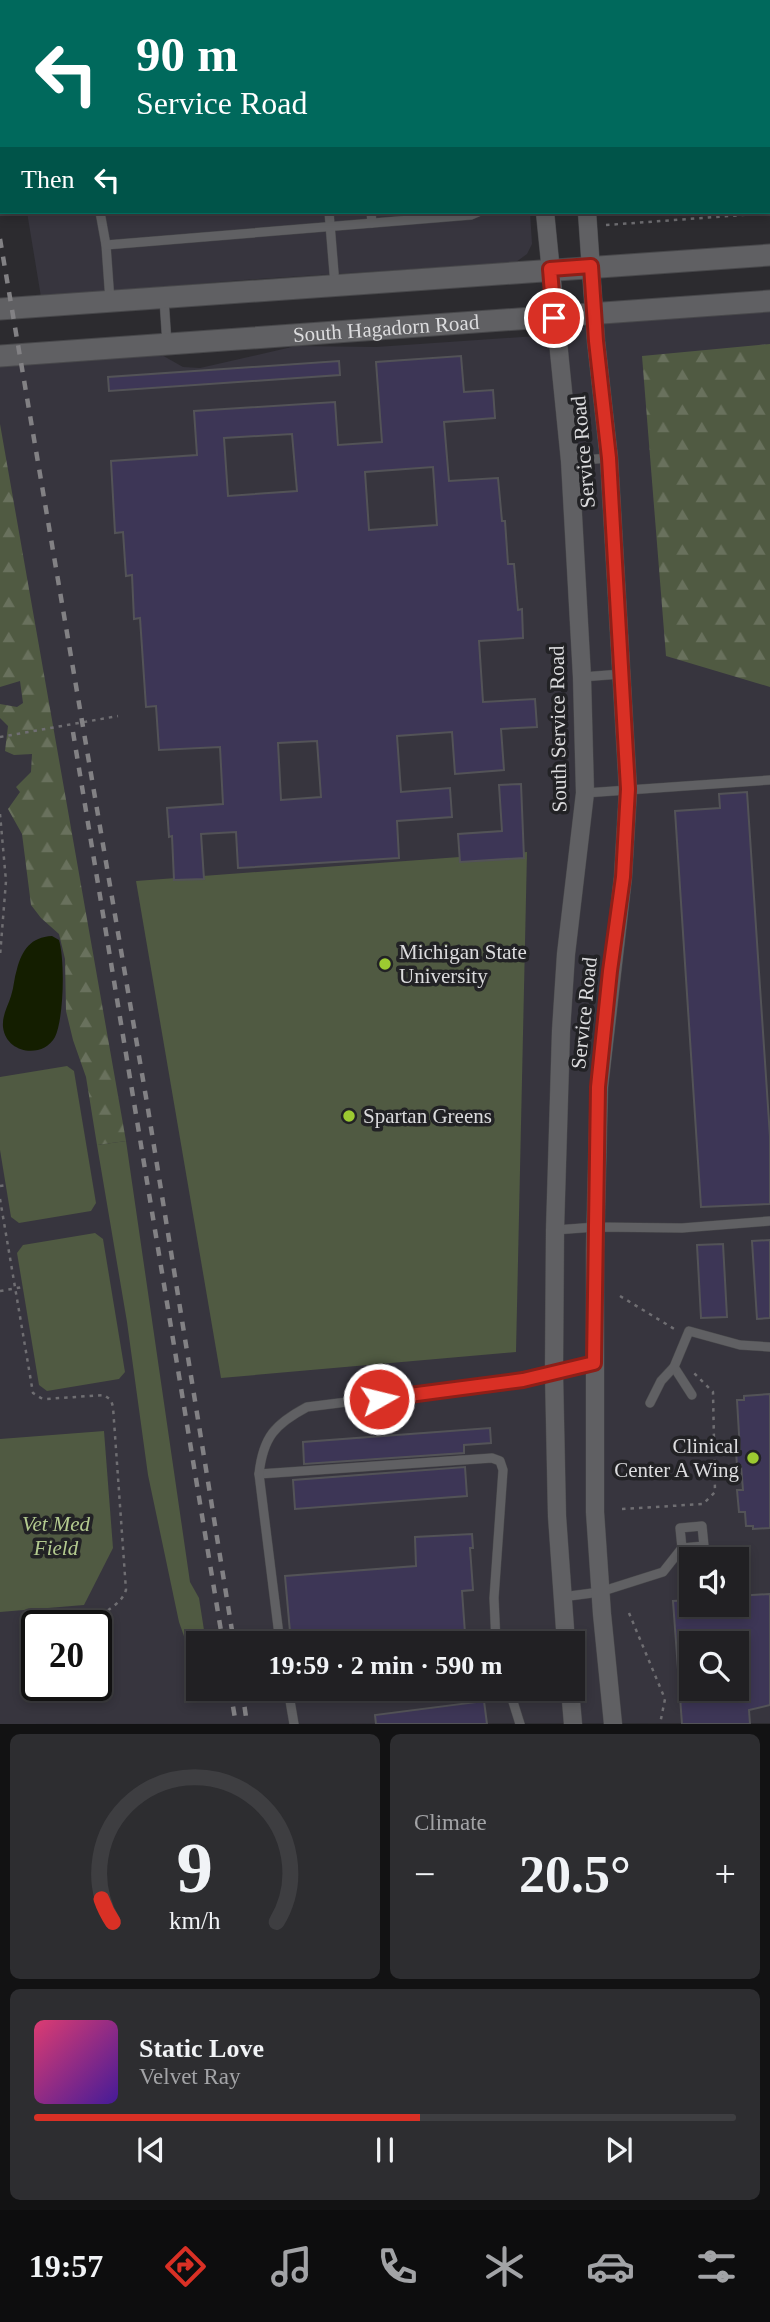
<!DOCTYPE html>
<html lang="en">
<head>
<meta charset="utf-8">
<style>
  :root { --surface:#212023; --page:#2d2d30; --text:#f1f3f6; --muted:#a2a3a6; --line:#3e3e41; --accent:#d93025 }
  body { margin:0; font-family:"Times New Roman",serif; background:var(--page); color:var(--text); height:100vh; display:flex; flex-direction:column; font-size:26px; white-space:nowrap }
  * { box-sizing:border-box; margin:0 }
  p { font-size:23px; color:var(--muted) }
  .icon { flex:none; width:38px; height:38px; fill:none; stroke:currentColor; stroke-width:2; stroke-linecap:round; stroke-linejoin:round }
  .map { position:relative; height:1724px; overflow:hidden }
  .sheet { display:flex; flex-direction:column; gap:10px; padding:10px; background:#121213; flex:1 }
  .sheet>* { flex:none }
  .hud { position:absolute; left:0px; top:0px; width:770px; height:214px; box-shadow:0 4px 10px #0003,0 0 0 2px var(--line); background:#00695c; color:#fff; overflow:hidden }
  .buttons { position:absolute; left:679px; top:1547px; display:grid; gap:14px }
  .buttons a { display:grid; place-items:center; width:70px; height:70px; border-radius:0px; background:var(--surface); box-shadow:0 4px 10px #0003,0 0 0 2px var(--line); font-size:35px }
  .speed { position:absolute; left:21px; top:1610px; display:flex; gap:14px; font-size:35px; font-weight:700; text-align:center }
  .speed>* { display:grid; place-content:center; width:91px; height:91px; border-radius:50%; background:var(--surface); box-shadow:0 4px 10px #0003,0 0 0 2px var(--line); line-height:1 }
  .speed .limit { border:4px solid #111; border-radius:10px; background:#fff; color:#111 }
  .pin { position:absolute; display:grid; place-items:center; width:60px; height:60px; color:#fff; margin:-30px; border:4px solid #fff; border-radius:50%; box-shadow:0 2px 7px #0007 }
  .me { position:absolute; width:77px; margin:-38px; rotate:82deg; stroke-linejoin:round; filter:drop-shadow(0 0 5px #0008) }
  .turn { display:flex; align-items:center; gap:24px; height:147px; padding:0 21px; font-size:32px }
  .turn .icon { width:91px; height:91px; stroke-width:2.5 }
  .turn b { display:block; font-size:49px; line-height:60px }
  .then { display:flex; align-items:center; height:66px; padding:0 21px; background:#0003; gap:14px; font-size:26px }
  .big { font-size:52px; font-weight:700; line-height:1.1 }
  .sheet .tile { flex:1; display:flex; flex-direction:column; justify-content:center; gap:10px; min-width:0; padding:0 24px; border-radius:10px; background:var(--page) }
  .sheet .dial { align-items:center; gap:0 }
  .dial svg { height:182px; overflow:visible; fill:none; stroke:var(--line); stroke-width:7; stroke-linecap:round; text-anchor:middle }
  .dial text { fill:var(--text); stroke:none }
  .song { display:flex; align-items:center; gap:21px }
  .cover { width:84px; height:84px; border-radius:10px; background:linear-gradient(135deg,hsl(340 70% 55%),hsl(260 70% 35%)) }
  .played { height:7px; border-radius:4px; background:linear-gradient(90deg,var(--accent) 55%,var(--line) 55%) }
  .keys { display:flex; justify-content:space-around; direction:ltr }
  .heat { display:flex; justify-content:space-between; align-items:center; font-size:38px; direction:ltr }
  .sheet .tiles { flex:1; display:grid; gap:10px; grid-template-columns:1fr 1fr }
  .tile:last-child { grid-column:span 2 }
  .trip { position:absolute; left:186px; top:1631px; width:399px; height:70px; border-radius:0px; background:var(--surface); box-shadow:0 4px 10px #0003,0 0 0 2px var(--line); font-weight:700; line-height:70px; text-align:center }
  .dock { display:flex; height:112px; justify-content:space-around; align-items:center; background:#0d0d0e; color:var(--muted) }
  .dock .icon { width:49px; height:49px }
  .dock .on { color:var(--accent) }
  .dock b { font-size:32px; color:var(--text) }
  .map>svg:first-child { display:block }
  .built { fill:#37353e; fill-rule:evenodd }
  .green { fill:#505a42 }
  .forest { fill:url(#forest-firs) }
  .water { fill:#141e00 }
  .building { fill:#3d3656; stroke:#535357; stroke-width:2; fill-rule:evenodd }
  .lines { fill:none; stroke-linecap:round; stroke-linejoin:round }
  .service-casing { stroke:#48484b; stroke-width:10 }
  .minor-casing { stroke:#48484b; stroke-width:19 }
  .tertiary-casing { stroke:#48484b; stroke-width:23 }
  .path { stroke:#6f6e72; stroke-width:2.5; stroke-dasharray:3.5 5; stroke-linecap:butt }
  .service { stroke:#606063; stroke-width:9 }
  .minor { stroke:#606063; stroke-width:18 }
  .tertiary { stroke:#606063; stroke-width:21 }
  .rail { stroke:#828184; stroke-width:4.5; stroke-dasharray:9 9; stroke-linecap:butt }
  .route-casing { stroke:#8d1f18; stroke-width:18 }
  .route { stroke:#d93025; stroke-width:12 }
  .poi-dot { fill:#9cca31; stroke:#222225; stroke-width:2.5 }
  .labels { text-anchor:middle; stroke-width:7; stroke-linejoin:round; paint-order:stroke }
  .street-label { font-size:21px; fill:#dcdcde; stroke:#222225 }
  .poi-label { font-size:21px; fill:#dcdcde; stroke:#222225; text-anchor:start }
  .park-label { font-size:21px; font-style:italic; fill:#b3ca8f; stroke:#222225 }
</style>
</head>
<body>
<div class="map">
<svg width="770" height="1724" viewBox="0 0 770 1724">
  <defs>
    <pattern id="forest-firs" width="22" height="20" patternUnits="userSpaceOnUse" patternTransform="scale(1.75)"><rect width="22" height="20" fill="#505a42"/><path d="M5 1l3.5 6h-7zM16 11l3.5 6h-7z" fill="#69715d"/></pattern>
  </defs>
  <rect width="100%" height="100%" fill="#2c2b2f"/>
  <g class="built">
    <polygon points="0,0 522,0 522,2 2,2 2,55"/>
    <polygon points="27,212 530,212 532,244 527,254 516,262 243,280 41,297"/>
    <path d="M 770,310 L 770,1723 L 0,1724 L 0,365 L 160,354 L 183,367 L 200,368 L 296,346 L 376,347 L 565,334 L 573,328 L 617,322 ZM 691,1559 L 737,1559 L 737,1605 L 691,1605 ZM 37,1626 L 96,1626 L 96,1685 L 37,1685 ZM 198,1643 L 572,1643 L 572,1689 L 198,1689 ZM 691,1643 L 737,1643 L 737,1689 L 691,1689 Z"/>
  </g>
  <g class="green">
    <polygon points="527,852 516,1352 221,1378 136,881"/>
    <polygon points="67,1066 74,1071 96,1203 91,1211 19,1223 11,1217 0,1150 0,1077"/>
    <polygon points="126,1141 190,1582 199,1598 206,1643 198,1643 198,1686 194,1685 191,1656 179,1622 148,1475 127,1322 97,1145"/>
    <polygon points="95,1233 103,1239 125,1372 119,1379 47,1391 39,1385 17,1253 23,1245"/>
    <polygon points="104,1431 113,1548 84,1605 0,1612 0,1439"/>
  </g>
  <g class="forest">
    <polygon points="770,344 770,687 666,656 642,356"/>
    <polygon points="0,424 126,1141 97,1145 86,1077 73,1040 66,1011 65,959 59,934 41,918 31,905 22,834 8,809 20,792 16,787 31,772 32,754 14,755 5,751 8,726 0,718 0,704 17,707 23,703 20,681 0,687"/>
  </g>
  <path class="water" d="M 52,936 L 59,940 C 65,960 64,1018 55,1037 C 43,1059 6,1054 3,1027 C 2,1015 8,1006 11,996 C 14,987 14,978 17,969 C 22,950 31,937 52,936 Z"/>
  <g class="building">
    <path d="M 461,356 L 464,392 L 493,390 L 495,418 L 444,422 L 449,481 L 498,478 L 502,521 L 505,521 L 508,564 L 514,564 L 518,610 L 522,609 L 523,638 L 479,641 L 483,702 L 535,699 L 537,727 L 501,729 L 504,770 L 455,774 L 452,732 L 397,736 L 401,792 L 450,788 L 452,817 L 397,821 L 399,858 L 238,868 L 236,832 L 201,834 L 204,879 L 174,880 L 172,836 L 169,837 L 167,808 L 223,804 L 220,747 L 159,750 L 156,706 L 146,707 L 140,618 L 134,619 L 132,575 L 126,576 L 123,532 L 115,533 L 111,461 L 197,455 L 194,411 L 335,402 L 338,445 L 382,442 L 376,362 ZM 292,434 L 297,491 L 228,496 L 224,438 ZM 433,467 L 437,525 L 369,530 L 365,472 ZM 317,741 L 321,797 L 281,800 L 278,743 Z"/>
    <polygon points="339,361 340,375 109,391 108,377"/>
    <polygon points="521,784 524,858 460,862 458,834 502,831 499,785"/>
    <polygon points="747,792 770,1137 770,1204 701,1207 675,811 720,808 719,794"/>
    <polygon points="770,1240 770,1318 757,1319 752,1241"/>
    <polygon points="723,1244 727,1317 701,1318 697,1245"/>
    <polygon points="770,1394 770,1528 753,1529 753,1526 746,1526 745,1512 739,1512 737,1490 743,1490 741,1466 737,1466 736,1451 740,1451 737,1400 744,1400 744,1396"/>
    <polygon points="490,1428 491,1443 464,1445 464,1453 304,1464 303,1442"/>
    <polygon points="465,1467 467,1496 295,1509 293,1480"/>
    <polygon points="472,1534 473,1548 470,1548 473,1590 462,1591 465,1633 334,1643 291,1643 285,1576 416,1566 415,1537"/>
    <path d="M 770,1594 L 770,1705 L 749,1710 L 750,1724 L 682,1724 L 673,1601 L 691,1600 L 691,1605 L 737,1605 L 737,1596 ZM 691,1643 L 737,1643 L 737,1689 L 691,1689 Z"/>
    <polygon points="484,1701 487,1724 376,1724 375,1715"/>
  </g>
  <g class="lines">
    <g class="service-casing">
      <g id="service">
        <polyline points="63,0 64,2"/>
        <polyline points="147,0 147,2"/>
        <polyline points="312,0 312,2"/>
        <polyline points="354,0 355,2"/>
        <polyline points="473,0 474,2"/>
        <polyline points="628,0 628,2"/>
        <polyline points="670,0 671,2"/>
        <polyline points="688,2 703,0"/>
        <polyline points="768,175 770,175"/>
        <polyline points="100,212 106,245 110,301"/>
        <polyline points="329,212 335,285"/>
        <polyline points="371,212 372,223"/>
        <polyline points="106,245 471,215 478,212"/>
        <polyline points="164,299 167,344"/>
        <polyline points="570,461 609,458"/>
        <polyline points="582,677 621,674"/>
        <polyline points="585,793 770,780"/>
        <polyline points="555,1230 596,1227 682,1228 770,1221"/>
        <polyline points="674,1367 692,1395"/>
        <polyline points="650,1403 661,1381 674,1367 689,1331 740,1345 770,1347"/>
        <polyline points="259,1474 492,1458 500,1461 503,1470 494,1598 496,1643"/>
        <polyline points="562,1597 600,1592 663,1572 682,1548 704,1546 702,1526 680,1528 682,1548"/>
        <path d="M 280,1643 L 259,1474 C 263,1437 275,1424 307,1407 L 522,1380 L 594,1363"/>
        <polyline points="288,1689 294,1724"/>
        <polyline points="509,1689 520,1724"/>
      </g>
    </g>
    <g class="minor-casing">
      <g id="minor">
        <polyline points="529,0 530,2"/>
        <polyline points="571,0 571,2"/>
        <polyline points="545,212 570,461 582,677 585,793 566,954 561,1031 555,1230 554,1373 557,1516 566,1643"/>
        <polyline points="587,212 596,341 609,458 628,790 623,877 599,1087 595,1251 595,1512 602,1614 613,1724"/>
        <polyline points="570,1689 573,1724"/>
      </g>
    </g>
    <g class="tertiary-casing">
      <g id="tertiary">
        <polyline points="0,309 770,255"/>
        <path id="s1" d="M 0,356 L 770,301"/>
      </g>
    </g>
    <g class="path">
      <polyline points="606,225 770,213"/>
      <polyline points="0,737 118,716"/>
      <polyline points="0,814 6,881 0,956"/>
      <polyline points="0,1186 6,1185"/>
      <path d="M 0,1199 L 33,1393 L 41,1398 L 46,1399 L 104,1395 L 111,1400 L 113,1407 L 126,1590 C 120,1608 100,1611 90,1626"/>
      <polyline points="0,1291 23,1287"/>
      <polyline points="620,1296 676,1330"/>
      <polyline points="622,1509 703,1504 715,1492 713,1392 694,1373"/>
      <polyline points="629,1613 665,1699 660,1724"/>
    </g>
    <use href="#service" class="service"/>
    <use href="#minor" class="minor"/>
    <use href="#tertiary" class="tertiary"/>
    <g class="rail">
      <polyline points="0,239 148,1109 234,1643"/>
      <polyline points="73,732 223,1643"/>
      <polyline points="230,1689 236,1724"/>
      <polyline points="242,1689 247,1724"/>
    </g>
  </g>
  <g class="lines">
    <g class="route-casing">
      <polyline id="route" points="379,1399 523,1380 594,1363 598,1087 610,971 623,877 628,789 609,458 596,341 591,266 550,269 554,318"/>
    </g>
    <use href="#route" class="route"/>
  </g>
  <g class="poi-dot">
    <circle cx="385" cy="964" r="7"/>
    <circle cx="349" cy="1116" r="7"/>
    <circle cx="753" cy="1458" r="7"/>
  </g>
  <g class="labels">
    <g class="street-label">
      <text dy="7" stroke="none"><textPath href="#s1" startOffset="387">South Hagadorn Road</textPath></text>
      <text transform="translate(583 452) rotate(-95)" y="7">Service Road</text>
      <text transform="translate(558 729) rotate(-91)" y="7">South Service Road</text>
      <text transform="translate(584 1013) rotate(-84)" y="7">Service Road</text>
    </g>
    <g class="poi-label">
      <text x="399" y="959">Michigan State<tspan x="399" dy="24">University</tspan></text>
      <text x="363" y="1123">Spartan Greens</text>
      <text x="739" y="1453" text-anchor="end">Clinical<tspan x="739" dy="24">Center A Wing</tspan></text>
    </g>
    <g class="park-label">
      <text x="56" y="1531">Vet Med<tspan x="56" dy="24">Field</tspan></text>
    </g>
  </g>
</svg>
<div class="buttons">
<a><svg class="icon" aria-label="sound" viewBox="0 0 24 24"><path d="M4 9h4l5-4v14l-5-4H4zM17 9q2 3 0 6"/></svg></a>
<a><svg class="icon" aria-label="search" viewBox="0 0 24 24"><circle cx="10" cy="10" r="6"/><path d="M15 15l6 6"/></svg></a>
</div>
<div class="speed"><div class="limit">20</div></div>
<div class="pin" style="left:554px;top:318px;background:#d93025"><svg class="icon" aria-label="arrive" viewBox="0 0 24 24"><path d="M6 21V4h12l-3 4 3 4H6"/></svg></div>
<svg class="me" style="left:379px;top:1399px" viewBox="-20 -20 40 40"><circle r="17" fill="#d93025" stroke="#fff" stroke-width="3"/><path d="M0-11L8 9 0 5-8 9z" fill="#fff"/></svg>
<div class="trip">19:59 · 2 min · 590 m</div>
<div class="hud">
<div class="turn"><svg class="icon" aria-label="left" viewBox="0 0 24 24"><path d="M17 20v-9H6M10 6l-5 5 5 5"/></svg><div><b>90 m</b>Service Road</div></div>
<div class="then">Then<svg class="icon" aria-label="left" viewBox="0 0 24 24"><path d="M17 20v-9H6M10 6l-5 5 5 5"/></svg></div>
</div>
</div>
<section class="sheet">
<div class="tiles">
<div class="tile dial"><svg viewBox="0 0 100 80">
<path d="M14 69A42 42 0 1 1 86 69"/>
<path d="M14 69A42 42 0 0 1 9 59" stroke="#d93025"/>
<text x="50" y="56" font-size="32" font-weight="700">9</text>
<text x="50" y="72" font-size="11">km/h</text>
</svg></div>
<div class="tile"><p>Climate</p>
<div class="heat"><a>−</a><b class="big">20.5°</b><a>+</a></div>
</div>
<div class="tile">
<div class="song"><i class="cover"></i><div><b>Static Love</b><p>Velvet Ray</p></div></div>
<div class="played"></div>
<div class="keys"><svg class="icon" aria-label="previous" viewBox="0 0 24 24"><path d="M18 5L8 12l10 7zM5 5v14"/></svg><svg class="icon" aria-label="pause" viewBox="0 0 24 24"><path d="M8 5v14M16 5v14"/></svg><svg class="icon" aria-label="next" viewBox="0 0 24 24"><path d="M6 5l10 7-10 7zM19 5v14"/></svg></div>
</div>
</div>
</section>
<nav class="dock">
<b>19:57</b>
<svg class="icon on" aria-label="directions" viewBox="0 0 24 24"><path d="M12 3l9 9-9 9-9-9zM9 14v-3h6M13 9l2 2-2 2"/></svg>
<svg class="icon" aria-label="music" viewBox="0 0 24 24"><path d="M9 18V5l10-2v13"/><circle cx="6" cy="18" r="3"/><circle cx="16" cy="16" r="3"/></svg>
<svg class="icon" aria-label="phone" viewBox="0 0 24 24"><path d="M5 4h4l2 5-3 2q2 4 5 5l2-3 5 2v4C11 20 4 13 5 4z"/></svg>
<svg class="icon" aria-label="climate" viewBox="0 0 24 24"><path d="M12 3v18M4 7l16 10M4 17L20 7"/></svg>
<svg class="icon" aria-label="car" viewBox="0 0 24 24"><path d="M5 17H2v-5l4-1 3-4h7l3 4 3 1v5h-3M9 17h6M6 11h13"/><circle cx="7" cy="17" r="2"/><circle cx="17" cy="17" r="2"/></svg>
<svg class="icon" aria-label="filters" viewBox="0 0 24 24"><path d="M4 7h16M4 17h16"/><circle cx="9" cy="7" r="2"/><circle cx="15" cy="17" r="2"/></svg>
</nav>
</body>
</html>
